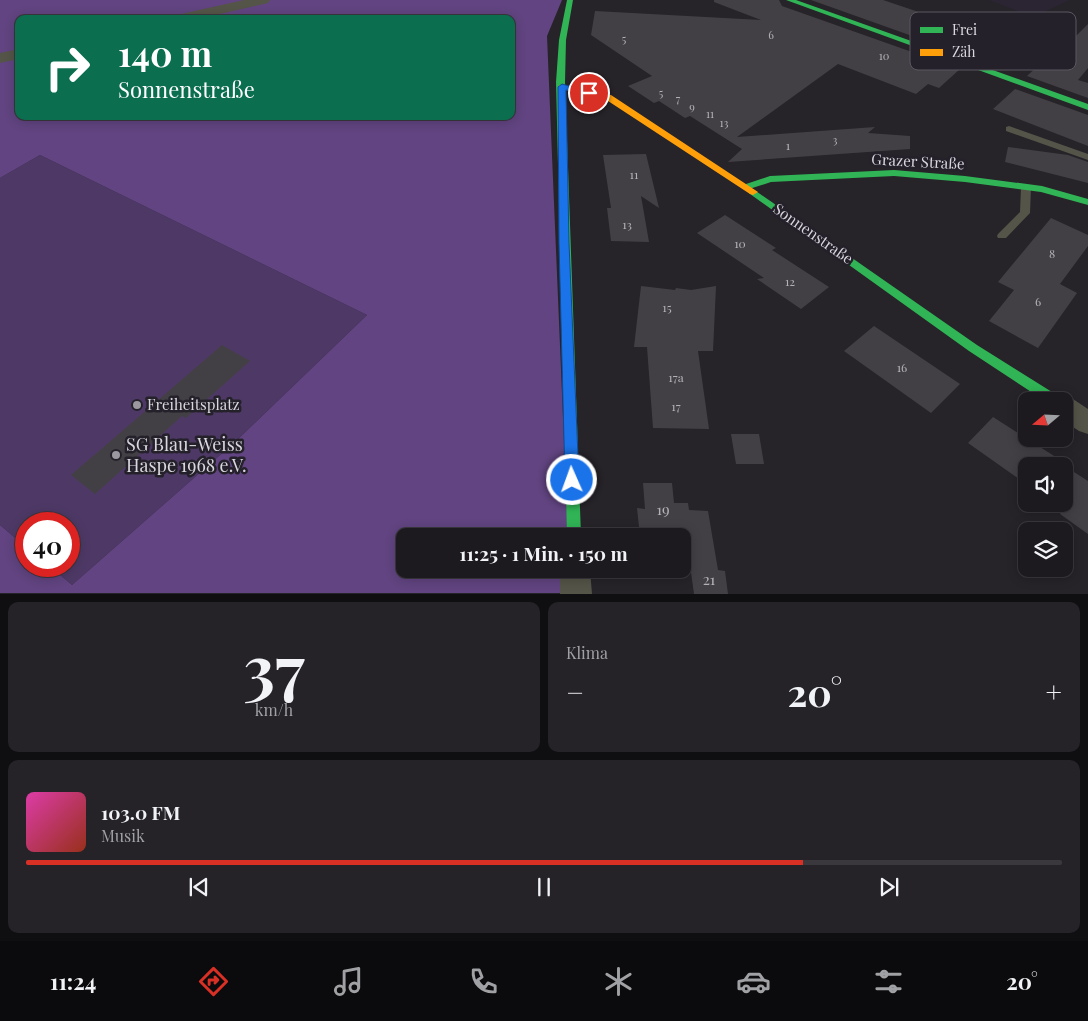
<!DOCTYPE html>
<html lang="de">
<head>
<meta charset="utf-8">
<style>
  :root { --surface:#1c1a1f; --page:#252328; --text:#f1f3f6; --muted:#a0a1a4; --line:#3a383d; --accent:#d93025 }
  body { margin:0; font-family:"Playfair Display",serif; background:var(--page); color:var(--text); height:100vh; display:flex; flex-direction:column; font-size:19px; white-space:nowrap }
  * { box-sizing:border-box; margin:0 }
  p { font-size:16px; color:var(--muted) }
  .icon { flex:none; width:28px; height:28px; fill:none; stroke:currentColor; stroke-width:2; stroke-linecap:round; stroke-linejoin:round }
  .map { position:relative; height:594px; overflow:hidden }
  .drawer { display:flex; flex-direction:column; gap:8px; padding:8px; background:#0f0e11; flex:1 }
  .drawer>* { flex:none }
  .guide { position:absolute; left:15px; top:15px; width:500px; height:105px; border-radius:10px; box-shadow:0 2px 12px #0003,0 0 0 1px var(--line); background:#0b6e4f; color:#fff; overflow:hidden }
  .needle { width:32px; rotate:251deg }
  .controls { position:absolute; left:1018px; top:392px; display:grid; gap:10px }
  .controls a { display:grid; place-items:center; width:55px; height:55px; border-radius:10px; background:var(--surface); box-shadow:0 2px 12px #0003,0 0 0 1px var(--line); font-size:25px }
  .speed { position:absolute; left:15px; top:512px; display:flex; gap:10px; font-size:25px; font-weight:700; text-align:center }
  .speed>* { display:grid; place-content:center; width:65px; height:65px; border-radius:50%; background:var(--surface); box-shadow:0 2px 12px #0003,0 0 0 1px var(--line); line-height:1 }
  .speed .limit { border:8px solid #d22; background:#fff; color:#111 }
  .pin { position:absolute; display:grid; place-items:center; width:42px; height:42px; color:#fff; margin:-21px; border:2px solid #fff; border-radius:50%; box-shadow:0 1px 5px #0007 }
  .me { position:absolute; width:55px; margin:-28px; rotate:358deg; stroke-linejoin:round; filter:drop-shadow(0 0 4px #0008) }
  .turn { display:flex; align-items:center; gap:18px; height:105px; padding:0 20px; font-size:22px }
  .turn .icon { width:65px; height:65px; stroke-width:2.5 }
  .turn b { display:block; font-size:35px; line-height:42px }
  .big { font-size:38px; font-weight:700; line-height:1.1 }
  .drawer .widget { flex:1; display:flex; flex-direction:column; justify-content:center; gap:8px; min-width:0; padding:0 18px; border-radius:10px; background:var(--page) }
  .drawer .dial { align-items:center; gap:0 }
  .dial b { font-size:65px; line-height:1 }
  .song { display:flex; align-items:center; gap:15px }
  .cover { width:60px; height:60px; border-radius:8px; background:linear-gradient(135deg,hsl(320 70% 55%),hsl(10 70% 35%)) }
  .played { height:5px; border-radius:2px; background:linear-gradient(90deg,var(--accent) 75%,var(--line) 75%) }
  .keys { display:flex; justify-content:space-around; direction:ltr }
  .heat { display:flex; justify-content:space-between; align-items:center; font-size:28px; direction:ltr }
  .drawer .tiles { flex:1; display:grid; gap:8px; grid-template-columns:1fr 1fr }
  .widget:last-child { grid-column:span 2 }
  .trip { position:absolute; left:396px; top:528px; width:295px; height:50px; border-radius:10px; background:var(--surface); box-shadow:0 2px 12px #0003,0 0 0 1px var(--line); font-weight:700; line-height:50px; text-align:center }
  .tabs { display:flex; height:80px; justify-content:space-around; align-items:center; background:#0b0a0c; color:var(--muted) }
  .tabs .icon { width:35px; height:35px }
  .tabs .on { color:var(--accent) }
  .tabs b { font-size:22px; color:var(--text) }
  .map>svg:first-child { display:block }
  .built { fill:#2b2533 }
  .green { fill:#4e3966 }
  .forest { fill:#614481; fill-rule:evenodd }
  .building { fill:#434045 }
  .lines { fill:none; stroke-linecap:round; stroke-linejoin:round }
  .lane { fill:#555448; fill-rule:evenodd }
  .street { fill:#555448; fill-rule:evenodd }
  .fast { fill:#30b455; fill-rule:evenodd }
  .slow { fill:#ff9f0a; fill-rule:evenodd }
  .route { fill:#1a73e8; stroke:#114b97 }
  .poi-dot { fill:#9b989f; stroke:#25212b; stroke-width:2 }
  .labels { text-anchor:middle; stroke-width:5; stroke-linejoin:round; paint-order:stroke }
  .far-number-label { font-size:11px; fill:#b4b1b8 }
  .number-label { font-size:12px; fill:#b4b1b8 }
  .street-label { font-size:15px; fill:#dad7de; stroke:#25212b }
  .poi-label { font-size:15px; fill:#dad7de; stroke:#25212b; text-anchor:start }
  .near-number-label { font-size:15px; fill:#b4b1b8 }
  .near-poi-label { font-size:18px; fill:#dad7de; stroke:#25212b; text-anchor:start }
  .key { fill:#25212b; stroke:#5b5861; stroke-width:1 }
  .key-label { font-size:14px; fill:#dad7de }
</style>
</head>
<body>
<div class="map">
<svg width="1088" height="594" viewBox="0 0 1088 594">
  <rect width="100%" height="100%" fill="#262329"/>
  <polygon class="built" points="989,0 1070,0 1033,17"/>
  <polygon class="green" points="40,155 367,315 236,441 72,585 50,566 69,566 69,524 26,524 26,547 0,525 0,178"/>
  <path class="forest" d="M 0,0 L 562,0 L 547,36 L 568,536 L 405,536 L 405,569 L 570,569 L 571,593 L 0,593 L 0,525 L 26,547 L 26,566 L 50,566 L 72,585 L 236,441 L 367,315 L 40,155 L 0,178 ZM 19,19 L 511,19 L 511,116 L 19,116 Z"/>
  <g class="building">
    <polygon points="714,0 779,0 782,6 960,69 939,88 928,84 916,94 838,64 737,137 875,127 868,133 910,136 910,149 728,162 742,149 690,116 685,118 659,101 654,103 628,86 652,76 591,35 595,11 761,20 714,2"/>
    <polygon points="811,0 883,0 981,33 974,40 988,45 974,58"/>
    <polygon points="1088,24 1088,68 1078,80 1088,83 1088,98 1027,76 1044,60 1050,62"/>
    <polygon points="1015,89 1088,115 1088,146 993,109"/>
    <polygon points="1008,147 1068,155 1088,162 1088,183 1005,162"/>
    <polygon points="646,154 659,208 641,196 649,242 611,241 607,208 611,208 603,155"/>
    <polygon points="725,215 776,248 772,250 829,287 801,309 757,279 764,278 697,233"/>
    <polygon points="1051,218 1088,235 1088,246 1060,284 1077,293 1038,348 989,321 1014,290 998,282"/>
    <polygon points="641,286 675,290 676,288 691,290 716,286 713,351 698,351 709,429 653,428 647,347 634,347"/>
    <polygon points="874,326 960,384 931,413 844,351"/>
    <polygon points="222,345 250,361 186,418 182,416 95,494 71,475"/>
    <polygon points="993,417 1062,461 1060,463 1088,481 1088,534 1060,514 1062,510 1054,504 1064,504 1064,466 1026,466 1026,484 968,443"/>
    <polygon points="731,434 759,434 764,464 736,464"/>
    <polygon points="643,483 672,483 674,503 688,503 689,510 708,511 718,570 725,571 728,594 694,594 686,536 640,536 637,508 645,509"/>
  </g>
  <g class="lines">
    <g class="lane">
      <polygon points="1009,126 1088,154 1088,160 1006,131 1006,127"/>
      <polygon points="1026,184 1031,187 1030,213 1006,238 998,238 997,236 998,234 1020,212 1021,187"/>
    </g>
    <g class="street">
      <polygon points="244,0 270,0 268,3 198,19 170,19 172,16"/>
      <polygon points="19,49 19,59 0,63 0,53"/>
      <polygon points="1064,396 1073,399 1088,409 1088,434 1079,431 1064,421 1064,401 1054,401"/>
      <polygon points="560,569 590,569 592,594 560,594"/>
    </g>
    <g class="fast">
      <polygon points="567,0 573,0 566,40 565,82 581,536 567,536 556,82 559,40"/>
      <polygon points="786,0 796,0 1088,104 1088,110"/>
      <polygon points="894,170 965,176 1042,186 1088,199 1088,205 1041,192 965,182 894,176 771,182 746,190 741,187 743,185 770,176"/>
      <polygon points="753,189 977,345 1060,397 1061,401 1045,401 969,351 750,194 748,192 750,190"/>
    </g>
    <polygon class="slow" points="559,85 611,95 758,192 753,195 750,194 605,99 559,89"/>
  </g>
  <polygon class="route" points="562,84 594,93 589,95 566,90 569,243 579,480 577,484 572,486 567,484 565,480 559,243 558,87"/>
  <g class="poi-dot">
    <circle cx="137" cy="405" r="5"/>
    <circle cx="116" cy="455" r="5"/>
  </g>
  <g class="labels">
    <g class="far-number-label">
      <text x="771" y="39">6</text>
      <text x="624" y="43">5</text>
      <text x="884" y="60">10</text>
      <text x="661" y="97">5</text>
      <text x="678" y="103">7</text>
      <text x="692" y="111">9</text>
      <text x="710" y="118">11</text>
      <text x="724" y="127">13</text>
      <text x="835" y="144">3</text>
    </g>
    <g class="number-label">
      <text x="788" y="150">1</text>
      <text x="634" y="179">11</text>
      <text x="627" y="229">13</text>
      <text x="740" y="248">10</text>
      <text x="1052" y="258">8</text>
      <text x="790" y="286">12</text>
      <text x="1038" y="306">6</text>
      <text x="667" y="312">15</text>
      <text x="902" y="372">16</text>
      <text x="676" y="382">17a</text>
      <text x="676" y="411">17</text>
    </g>
    <g class="street-label">
      <text transform="translate(918 162) rotate(3)" y="5">Grazer Straße</text>
      <text transform="translate(813 234) rotate(35)" y="5">Sonnenstraße</text>
    </g>
    <g class="poi-label">
      <text x="147" y="410">Freiheitsplatz</text>
    </g>
    <g class="near-number-label">
      <text x="663" y="515">19</text>
      <text x="709" y="585">21</text>
    </g>
    <g class="near-poi-label">
      <text x="126" y="451">SG Blau-Weiss<tspan x="126" dy="21">Haspe 1968 e.V.</tspan></text>
    </g>
  </g>
  <rect x="910" y="12" width="166" height="58" rx="8" class="key"/>
  <rect x="920" y="27" width="23" height="6" fill="#30b455"/>
  <rect x="920" y="49" width="23" height="7" fill="#ff9f0a"/>
  <g class="key-label">
    <text x="952" y="35">Frei</text>
    <text x="952" y="57">Zäh</text>
  </g>
</svg>
<div class="controls">
<a><svg class="needle" viewBox="-14 -14 28 28"><path d="M0-13l5 13h-10z" fill="#e53935"/><path d="M0 13l5-13h-10z" fill="#a0a1a4"/></svg></a>
<a><svg class="icon" aria-label="sound" viewBox="0 0 24 24"><path d="M4 9h4l5-4v14l-5-4H4zM17 9q2 3 0 6"/></svg></a>
<a><svg class="icon" aria-label="layers" viewBox="0 0 24 24"><path d="M12 4l9 5-9 5-9-5zM3 14l9 5 9-5"/></svg></a>
</div>
<div class="speed"><div class="limit">40</div></div>
<div class="pin" style="left:589px;top:93px;background:#d93025"><svg class="icon" aria-label="arrive" viewBox="0 0 24 24"><path d="M6 21V4h12l-3 4 3 4H6"/></svg></div>
<svg class="me" style="left:572px;top:480px" viewBox="-20 -20 40 40"><circle r="17" fill="#1a73e8" stroke="#fff" stroke-width="3"/><path d="M0-11L8 9 0 5-8 9z" fill="#fff"/></svg>
<div class="trip">11:25 · 1 Min. · 150 m</div>
<div class="guide">
<div class="turn"><svg class="icon" aria-label="right" viewBox="0 0 24 24"><path d="M7 20v-9h11M14 6l5 5-5 5"/></svg><div><b>140 m</b>Sonnenstraße</div></div>
</div>
</div>
<section class="drawer">
<div class="tiles">
<div class="widget dial"><b>37</b><p>km/h</p></div>
<div class="widget"><p>Klima</p>
<div class="heat"><a>−</a><b class="big">20°</b><a>+</a></div>
</div>
<div class="widget">
<div class="song"><i class="cover"></i><div><b>103.0 FM</b><p>Musik</p></div></div>
<div class="played"></div>
<div class="keys"><svg class="icon" aria-label="previous" viewBox="0 0 24 24"><path d="M18 5L8 12l10 7zM5 5v14"/></svg><svg class="icon" aria-label="pause" viewBox="0 0 24 24"><path d="M8 5v14M16 5v14"/></svg><svg class="icon" aria-label="next" viewBox="0 0 24 24"><path d="M6 5l10 7-10 7zM19 5v14"/></svg></div>
</div>
</div>
</section>
<nav class="tabs">
<b>11:24</b>
<svg class="icon on" aria-label="directions" viewBox="0 0 24 24"><path d="M12 3l9 9-9 9-9-9zM9 14v-3h6M13 9l2 2-2 2"/></svg>
<svg class="icon" aria-label="music" viewBox="0 0 24 24"><path d="M9 18V5l10-2v13"/><circle cx="6" cy="18" r="3"/><circle cx="16" cy="16" r="3"/></svg>
<svg class="icon" aria-label="phone" viewBox="0 0 24 24"><path d="M5 4h4l2 5-3 2q2 4 5 5l2-3 5 2v4C11 20 4 13 5 4z"/></svg>
<svg class="icon" aria-label="climate" viewBox="0 0 24 24"><path d="M12 3v18M4 7l16 10M4 17L20 7"/></svg>
<svg class="icon" aria-label="car" viewBox="0 0 24 24"><path d="M5 17H2v-5l4-1 3-4h7l3 4 3 1v5h-3M9 17h6M6 11h13"/><circle cx="7" cy="17" r="2"/><circle cx="17" cy="17" r="2"/></svg>
<svg class="icon" aria-label="filters" viewBox="0 0 24 24"><path d="M4 7h16M4 17h16"/><circle cx="9" cy="7" r="2"/><circle cx="15" cy="17" r="2"/></svg>
<b>20°</b>
</nav>
</body>
</html>
